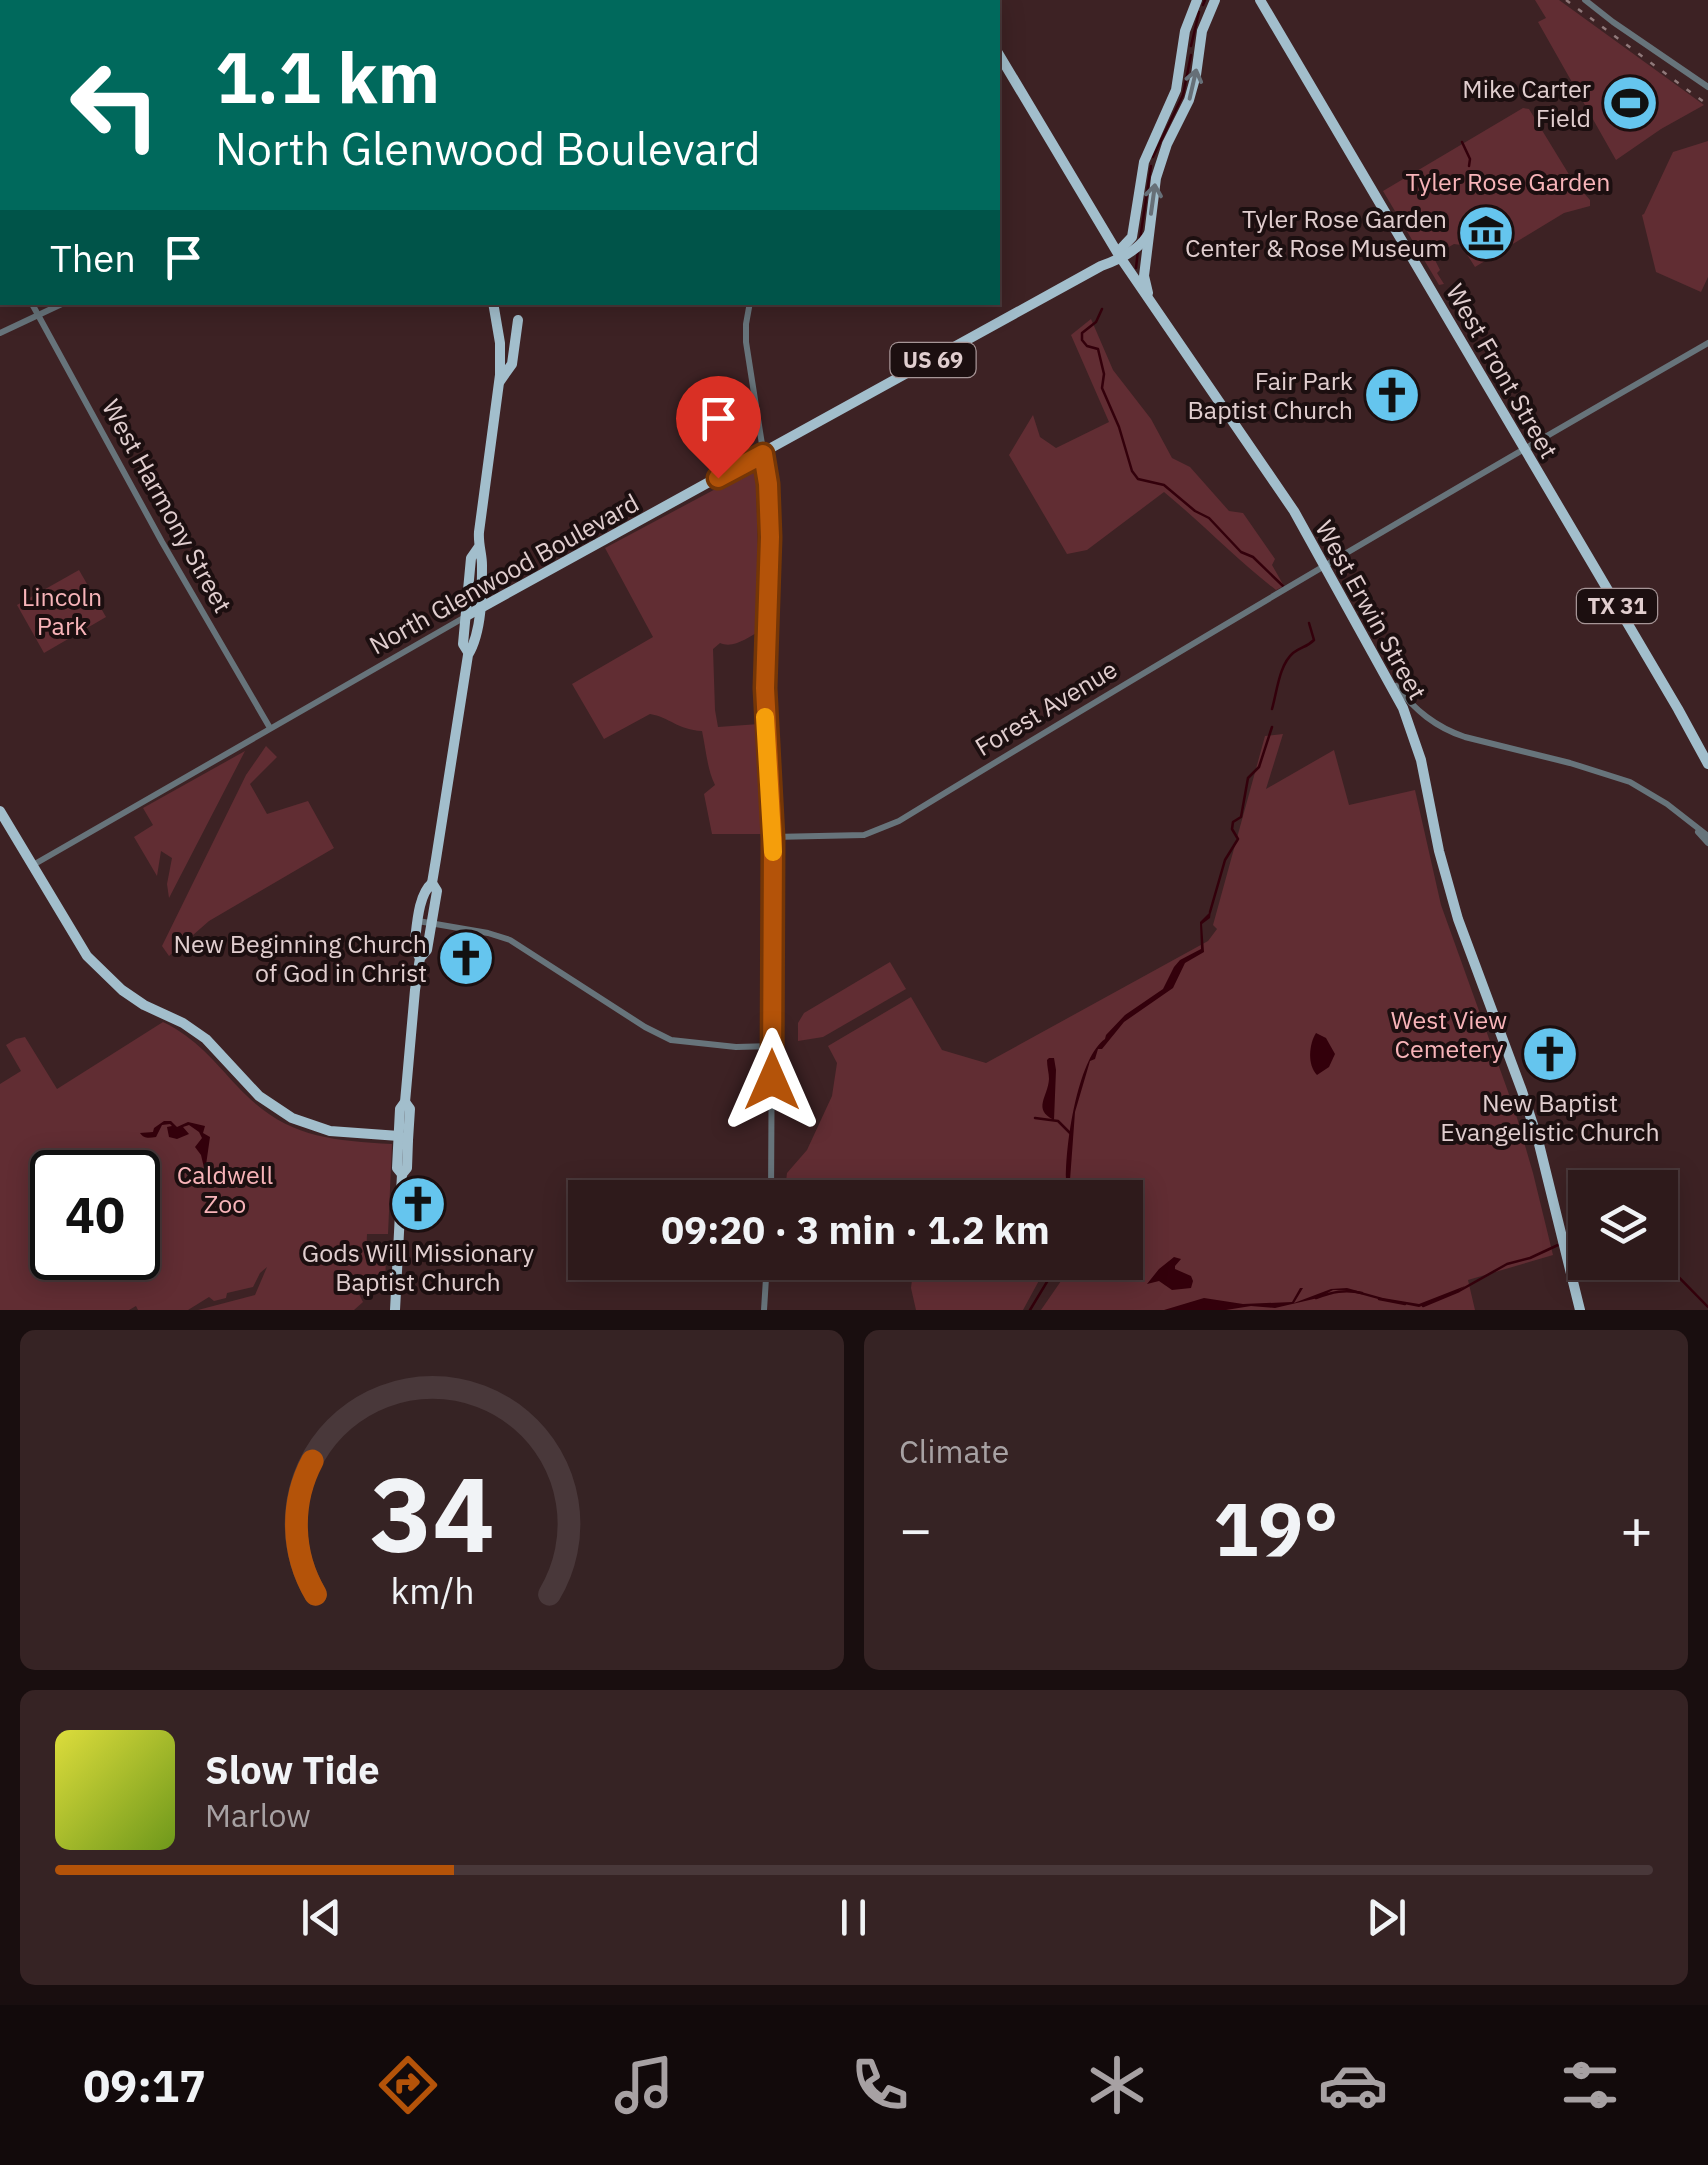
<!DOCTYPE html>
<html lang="en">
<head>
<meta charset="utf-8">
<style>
  :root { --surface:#2e1a1b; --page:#362324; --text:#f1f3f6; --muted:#a7a1a3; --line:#49383a; --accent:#b45309 }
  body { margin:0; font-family:"IBM Plex Sans",sans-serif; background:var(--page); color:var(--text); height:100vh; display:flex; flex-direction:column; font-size:38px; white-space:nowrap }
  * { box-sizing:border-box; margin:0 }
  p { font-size:32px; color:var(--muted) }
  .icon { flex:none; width:55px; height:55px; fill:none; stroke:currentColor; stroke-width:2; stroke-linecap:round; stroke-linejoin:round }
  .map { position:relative; height:1310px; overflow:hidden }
  .side { display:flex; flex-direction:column; gap:20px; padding:20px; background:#190e0f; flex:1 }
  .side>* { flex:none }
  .top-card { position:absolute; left:0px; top:0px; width:1000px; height:305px; box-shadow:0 5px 25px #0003,0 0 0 2px var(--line); background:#00695c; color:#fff; overflow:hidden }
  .buttons { position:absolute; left:1568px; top:1170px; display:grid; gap:20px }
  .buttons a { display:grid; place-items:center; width:110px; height:110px; border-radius:0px; background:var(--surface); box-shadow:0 5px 25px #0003,0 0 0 2px var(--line); font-size:50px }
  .speed { position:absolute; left:30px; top:1150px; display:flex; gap:20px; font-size:50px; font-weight:700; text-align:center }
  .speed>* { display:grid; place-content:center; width:130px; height:130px; border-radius:50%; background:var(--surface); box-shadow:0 5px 25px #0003,0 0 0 2px var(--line); line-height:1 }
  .speed .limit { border:5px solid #111; border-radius:15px; background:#fff; color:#111 }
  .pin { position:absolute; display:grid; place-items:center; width:85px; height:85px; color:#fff; margin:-102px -42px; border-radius:50% 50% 50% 0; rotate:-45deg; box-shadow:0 0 10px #0007 }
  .pin .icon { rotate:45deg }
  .me { position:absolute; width:110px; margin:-55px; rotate:0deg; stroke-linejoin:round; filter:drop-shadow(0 0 8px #0008) }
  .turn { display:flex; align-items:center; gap:35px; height:210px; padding:0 50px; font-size:45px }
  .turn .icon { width:130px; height:130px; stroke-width:2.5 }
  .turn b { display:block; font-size:70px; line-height:85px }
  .then { display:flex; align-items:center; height:95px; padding:0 50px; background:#0003; gap:20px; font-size:38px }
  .big { font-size:75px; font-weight:700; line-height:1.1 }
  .side .card { flex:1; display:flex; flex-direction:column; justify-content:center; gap:15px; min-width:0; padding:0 35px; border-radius:15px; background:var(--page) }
  .side .dial { align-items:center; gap:0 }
  .dial svg { height:260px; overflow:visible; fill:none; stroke:var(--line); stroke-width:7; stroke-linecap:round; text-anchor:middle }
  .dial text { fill:var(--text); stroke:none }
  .song { display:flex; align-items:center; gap:30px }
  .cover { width:120px; height:120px; border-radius:15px; background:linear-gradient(135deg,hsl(60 70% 55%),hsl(80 70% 35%)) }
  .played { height:10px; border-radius:5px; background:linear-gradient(90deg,var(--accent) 25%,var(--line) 25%) }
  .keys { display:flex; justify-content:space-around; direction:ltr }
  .heat { display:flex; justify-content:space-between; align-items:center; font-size:55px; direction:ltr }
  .side .tiles { flex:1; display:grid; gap:20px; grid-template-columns:1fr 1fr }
  .card:last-child { grid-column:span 2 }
  .trip { position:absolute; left:568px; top:1180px; width:575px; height:100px; border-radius:0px; background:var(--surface); box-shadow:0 5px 25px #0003,0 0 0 2px var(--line); font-weight:700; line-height:100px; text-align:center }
  .tab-bar { display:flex; height:160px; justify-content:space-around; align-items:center; background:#120a0b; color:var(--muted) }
  .tab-bar .icon { width:70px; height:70px }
  .tab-bar .selected { color:var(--accent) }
  .tab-bar b { font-size:45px; color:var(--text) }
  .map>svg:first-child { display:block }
  .green { fill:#612d33; fill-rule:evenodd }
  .water { fill:#33000b }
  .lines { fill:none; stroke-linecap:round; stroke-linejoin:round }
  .stream { stroke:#33000b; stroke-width:2.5 }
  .minor { stroke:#67747b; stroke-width:6 }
  .major { stroke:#a2becc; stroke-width:10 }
  .rail { stroke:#90797a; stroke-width:2.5; stroke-dasharray:5 10; stroke-linecap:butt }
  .oneway { stroke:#666f77 }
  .route-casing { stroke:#753606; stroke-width:25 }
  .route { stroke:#b45309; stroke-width:18 }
  .slow { stroke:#f59e0b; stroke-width:18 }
  .labels { text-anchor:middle; stroke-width:8; stroke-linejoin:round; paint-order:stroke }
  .shield { fill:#1c0f10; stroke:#a69596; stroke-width:2.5 }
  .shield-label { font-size:22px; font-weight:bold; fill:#e1cecf }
  .poi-label { font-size:25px; fill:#e1cecf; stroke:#1c0f10; text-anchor:end }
  .park-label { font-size:25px; fill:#f8b4b9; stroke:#1c0f10 }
  .street-label { font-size:25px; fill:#e1cecf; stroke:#1c0f10 }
</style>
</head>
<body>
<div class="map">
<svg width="1708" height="1310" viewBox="0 0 1708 1310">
  <rect width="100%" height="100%" fill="#3d2224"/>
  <g class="green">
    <polygon points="1535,0 1559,0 1704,105 1661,129 1616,160 1538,22 1546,18"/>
    <polygon points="1523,108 1529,109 1573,181 1590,200 1590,206 1564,213 1475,267 1461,245 1454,244 1433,256 1440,270 1437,273 1444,284 1439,285 1383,191"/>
    <polygon points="1708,141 1708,277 1701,292 1656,272 1642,215 1644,214 1673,152"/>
    <path d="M 1091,319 L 1113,370 L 1151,419 L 1172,458 L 1190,467 L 1229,511 L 1243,513 L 1275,559 L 1272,565 L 1284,586 L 1276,590 C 1237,560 1203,524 1164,492 L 1087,550 L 1067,554 L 1009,455 L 1033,415 L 1040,437 L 1056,448 L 1109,422 L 1071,335 Z"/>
    <path d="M 751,470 L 756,476 L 760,631 C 748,637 734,649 720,643 L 713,649 L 715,710 L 718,727 L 759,724 L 763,834 L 712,834 L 704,794 L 715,785 C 707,769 706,749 702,731 C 678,730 669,717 650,714 L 604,739 L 572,684 L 653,637 L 605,548 Z"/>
    <polygon points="79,570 106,617 44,653 17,605"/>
    <polygon points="1283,734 1266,789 1334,750 1349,805 1415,790 1441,905 1515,1111 1533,1173 1553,1255 1468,1280 1475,1310 1041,1310 1070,1268 1067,1263 1125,1262 1125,1198 883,1198 877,1196 874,1198 784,1198 787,1173 807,1150 832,1096 837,1063 828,1046 911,997 942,1050 986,1063 1208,941 1217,929 1213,925 1265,736"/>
    <polygon points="266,746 277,757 250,784 267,814 308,801 334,848 209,921 169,956 162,946 246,775"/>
    <polygon points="245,751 169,898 167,884 172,858 161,851 157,876 134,837 153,825 143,808"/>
    <polygon points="890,962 906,989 823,1037 798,1041 798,1023 804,1013"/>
    <path d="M 163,1022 C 196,1038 214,1061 238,1087 C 285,1137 327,1140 392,1144 L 388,1234 L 367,1234 L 366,1256 L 386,1257 L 385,1286 L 373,1286 L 372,1292 L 358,1292 L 363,1302 L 354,1310 L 198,1310 L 255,1295 L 267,1267 L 260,1273 L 253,1287 L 227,1293 L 226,1298 L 214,1301 L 209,1297 L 188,1310 L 138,1310 L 136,1306 L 129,1310 L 0,1310 L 0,1084 L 21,1071 L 6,1045 L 16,1039 L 25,1037 L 57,1089 ZM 52,1172 L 138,1172 L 138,1258 L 52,1258 Z"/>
    <polygon points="914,1263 914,1262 1052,1263 1042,1275 1023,1310 916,1310 911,1288"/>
  </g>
  <g class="water">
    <path d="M 1211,911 L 1210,918 L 1202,924 L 1204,952 L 1185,963 L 1173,988 L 1124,1022 L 1102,1049 L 1098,1049 L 1095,1059 L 1090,1061 L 1075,1112 L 1070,1180 L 1071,1197 L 1067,1197 C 1062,1160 1076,1059 1105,1039 L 1106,1035 L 1125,1015 L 1163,989 L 1174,967 L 1180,960 L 1201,949 L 1200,922 Z"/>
    <path d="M 1316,1033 L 1326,1038 L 1335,1054 L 1329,1067 L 1317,1075 C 1307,1065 1309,1044 1316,1033 Z"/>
    <path d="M 1049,1058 L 1054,1058 L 1056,1070 L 1054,1120 C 1032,1109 1048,1097 1049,1079 C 1049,1073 1047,1067 1047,1060 Z"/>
    <path d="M 164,1121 L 171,1121 L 177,1127 L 188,1122 L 205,1126 L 203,1133 L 210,1137 L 205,1172 L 201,1155 L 195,1147 L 202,1138 L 199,1132 L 189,1125 L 183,1127 L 189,1134 L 177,1139 L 169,1137 L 167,1127 L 172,1126 L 170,1124 L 162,1125 L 156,1137 C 149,1138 144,1139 140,1133 L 153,1132 L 154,1128 Z"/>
    <polygon points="1174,1257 1181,1259 1175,1266 1175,1269 1191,1276 1193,1281 1191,1288 1172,1290 1159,1281 1147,1284 1159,1269"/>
    <polygon points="1465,1286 1453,1294 1419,1307 1378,1299 1345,1290 1333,1290 1318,1298 1275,1308 1251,1306 1226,1310 1164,1310 1204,1298 1243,1304 1292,1302 1300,1288 1303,1288 1294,1303 1331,1289 1347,1288 1383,1298 1419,1304"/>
  </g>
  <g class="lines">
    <g class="stream">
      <polyline points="1203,5 1205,0"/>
      <polyline points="1191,46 1199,12"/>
      <polyline points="1462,142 1470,159 1469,166"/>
      <polyline points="1153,157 1183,95 1191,55"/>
      <polyline points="1140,239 1151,166"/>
      <polyline points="1136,268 1138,250"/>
      <polyline points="1102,309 1096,322 1082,333 1082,340 1087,346 1098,349 1104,374 1102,388 1119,427 1132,471 1138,479 1164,485 1195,511 1209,518 1241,552 1253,557 1283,586"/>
      <path d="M 1272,709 C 1277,692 1279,665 1293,653 C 1301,647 1307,647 1314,640 L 1309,623"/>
      <polyline points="1210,912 1225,860 1238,839 1232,829 1233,822 1241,817 1248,778 1259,767 1272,727"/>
      <polyline points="1035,1118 1058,1121 1070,1133"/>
      <polyline points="1573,1241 1585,1235"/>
      <polyline points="1660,1258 1708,1307"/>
      <path d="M 1316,1298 C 1332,1292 1345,1289 1362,1293"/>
      <polyline points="1379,1299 1405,1304"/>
      <polyline points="1423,1306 1459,1291 1507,1264 1530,1258 1558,1245"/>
      <polyline points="1030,1310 1059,1262"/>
    </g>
    <g class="minor">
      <polyline points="649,0 649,2"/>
      <polyline points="1585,0 1613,22 1708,87"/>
      <polyline points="170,2 174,0"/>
      <polyline points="0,102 2,101"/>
      <polyline points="0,247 2,251"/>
      <polyline points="31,302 162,542 270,728"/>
      <polyline points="750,302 746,324 746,342 766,470 769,504 770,570 765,655 765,720 773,837 771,1198"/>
      <polyline points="0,333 66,302"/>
      <path d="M 1396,686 C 1415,710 1435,727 1465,737 L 1570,763 L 1630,782 L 1667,804 L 1708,836"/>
      <polyline points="1698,832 1708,843"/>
      <path d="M 773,837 L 864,835 L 899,821 C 1166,658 1436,499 1708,343"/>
      <polyline points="33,865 465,617"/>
      <polyline points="418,921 488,933 510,940 645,1027 671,1040 736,1047 772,1046"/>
      <polyline points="764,1310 767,1262"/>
    </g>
    <g class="major">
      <polyline points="312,0 313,2"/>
      <polyline points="966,0 967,2"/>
      <polyline points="1260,0 1678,709 1708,764"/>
      <polyline points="599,2 604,0"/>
      <polyline points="998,53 1120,257 1294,511 1403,708 1421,760 1439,851 1458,919 1522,1091 1538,1140 1580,1310"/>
      <polyline points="1118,252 1132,237 1144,162 1176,90 1185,31 1197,0"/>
      <polyline points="1148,293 1144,276 1156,178 1167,144 1189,100 1196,75 1202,31 1215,0"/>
      <polyline points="500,381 512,364 518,320"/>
      <path d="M 466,616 L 1101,266 C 1118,260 1140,250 1149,233"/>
      <polyline points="468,652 463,644 471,558 478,548"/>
      <polyline points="0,811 87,956 122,990 144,1005 183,1023 206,1039 259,1096 292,1118 330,1131 399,1136 408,1140"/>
      <path d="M 420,958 L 414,948 C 417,929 417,896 432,883"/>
      <path d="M 402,1174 L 397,1168 L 400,1109 L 405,1102 L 415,990 L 420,958 L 427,950 L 437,891 L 432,883 L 436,859 L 468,655 C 482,632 482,594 482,565 C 482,554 478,544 479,532 L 500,375 L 500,343 L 493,302"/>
      <polyline points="395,1310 402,1174 407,1168 408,1140 410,1109 405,1102"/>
    </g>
    <polyline class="rail" points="1566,0 1708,105"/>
  </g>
  <defs><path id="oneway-shaft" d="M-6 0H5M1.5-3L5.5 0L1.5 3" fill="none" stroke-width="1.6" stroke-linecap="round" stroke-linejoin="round" transform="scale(2.5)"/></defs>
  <g class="oneway">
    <use href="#oneway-shaft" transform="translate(1193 84) rotate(-77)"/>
    <use href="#oneway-shaft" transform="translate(1153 199) rotate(-82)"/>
  </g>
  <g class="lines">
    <g class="route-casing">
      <polyline id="route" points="718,478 763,454 768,484 770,537 765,688 773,838 772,1080"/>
    </g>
    <use href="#route" class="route"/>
    <polyline class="slow" points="765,717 773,852"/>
  </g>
  <defs>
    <g id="stadium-disc" transform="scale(2.875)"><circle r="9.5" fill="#65c5ee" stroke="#1c0f10"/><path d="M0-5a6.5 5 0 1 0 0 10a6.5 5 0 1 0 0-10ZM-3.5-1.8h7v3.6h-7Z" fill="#111"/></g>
    <g id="museum-disc" transform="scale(2.875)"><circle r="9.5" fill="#65c5ee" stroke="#1c0f10"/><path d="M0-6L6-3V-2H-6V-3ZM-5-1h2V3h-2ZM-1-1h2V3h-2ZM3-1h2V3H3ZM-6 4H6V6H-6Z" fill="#111"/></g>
    <g id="church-disc" transform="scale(2.875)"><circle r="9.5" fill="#65c5ee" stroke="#1c0f10"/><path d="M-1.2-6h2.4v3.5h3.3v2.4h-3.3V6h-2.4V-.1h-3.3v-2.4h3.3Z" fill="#111"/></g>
  </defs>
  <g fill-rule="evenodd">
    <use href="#stadium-disc" x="1630" y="103"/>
    <use href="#museum-disc" x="1486" y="233"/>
    <use href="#church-disc" x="1392" y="395"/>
    <use href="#church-disc" x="466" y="958"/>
    <use href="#church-disc" x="1550" y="1054"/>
    <use href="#church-disc" x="418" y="1204"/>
  </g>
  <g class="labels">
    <g class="shield">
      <rect x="890.5" y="343" width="85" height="34" rx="8"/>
      <rect x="1577" y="589" width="80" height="34" rx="8"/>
    </g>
    <g class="shield-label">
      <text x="933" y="368">US 69</text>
      <text x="1617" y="614">TX 31</text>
    </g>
    <g class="poi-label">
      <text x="1591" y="98">Mike Carter<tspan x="1591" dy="29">Field</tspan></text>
      <text x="1447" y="228">Tyler Rose Garden<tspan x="1447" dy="29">Center &amp; Rose Museum</tspan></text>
      <text x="1353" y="390">Fair Park<tspan x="1353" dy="29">Baptist Church</tspan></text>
      <text x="427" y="953">New Beginning Church<tspan x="427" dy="29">of God in Christ</tspan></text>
      <text x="1550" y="1112" text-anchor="middle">New Baptist<tspan x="1550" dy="29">Evangelistic Church</tspan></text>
      <text x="418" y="1262" text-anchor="middle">Gods Will Missionary<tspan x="418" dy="29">Baptist Church</tspan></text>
    </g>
    <g class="park-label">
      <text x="1508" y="191">Tyler Rose Garden</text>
      <text x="62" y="606">Lincoln<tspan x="62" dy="29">Park</tspan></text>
      <text x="1449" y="1029">West View<tspan x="1449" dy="29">Cemetery</tspan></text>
      <text x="225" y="1184">Caldwell<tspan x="225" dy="29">Zoo</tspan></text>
    </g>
    <g class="street-label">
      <text transform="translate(1502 371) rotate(60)" y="9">West Front Street</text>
      <text transform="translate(167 506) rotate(61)" y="9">West Harmony Street</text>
      <text transform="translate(504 574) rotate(-29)" y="9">North Glenwood Boulevard</text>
      <text transform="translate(1371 610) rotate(61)" y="9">West Erwin Street</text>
      <text transform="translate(1046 708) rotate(-31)" y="9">Forest Avenue</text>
    </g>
  </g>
</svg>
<div class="buttons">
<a><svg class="icon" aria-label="layers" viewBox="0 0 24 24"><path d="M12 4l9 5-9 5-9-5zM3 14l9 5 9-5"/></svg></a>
</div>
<div class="speed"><div class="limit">40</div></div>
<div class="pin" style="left:718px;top:478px;background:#d93025"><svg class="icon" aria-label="arrive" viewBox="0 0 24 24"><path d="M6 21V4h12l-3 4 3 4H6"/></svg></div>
<svg class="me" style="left:772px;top:1080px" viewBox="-20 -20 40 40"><path d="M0-17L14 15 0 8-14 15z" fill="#b45309" stroke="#fff" stroke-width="4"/></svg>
<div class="trip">09:20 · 3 min · 1.2 km</div>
<div class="top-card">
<div class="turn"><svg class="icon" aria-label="left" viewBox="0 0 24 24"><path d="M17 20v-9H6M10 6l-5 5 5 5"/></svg><div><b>1.1 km</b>North Glenwood Boulevard</div></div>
<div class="then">Then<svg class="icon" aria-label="arrive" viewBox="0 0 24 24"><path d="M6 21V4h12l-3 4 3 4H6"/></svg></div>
</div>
</div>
<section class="side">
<div class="tiles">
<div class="card dial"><svg viewBox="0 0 100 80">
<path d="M14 69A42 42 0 1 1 86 69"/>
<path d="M14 69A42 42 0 0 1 13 28" stroke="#b45309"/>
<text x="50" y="56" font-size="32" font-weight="700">34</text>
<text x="50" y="72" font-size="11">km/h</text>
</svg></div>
<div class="card"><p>Climate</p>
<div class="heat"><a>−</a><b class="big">19°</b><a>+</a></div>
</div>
<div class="card">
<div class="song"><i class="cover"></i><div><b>Slow Tide</b><p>Marlow</p></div></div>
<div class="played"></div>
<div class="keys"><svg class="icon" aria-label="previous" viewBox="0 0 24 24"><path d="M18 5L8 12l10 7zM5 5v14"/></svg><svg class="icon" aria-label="pause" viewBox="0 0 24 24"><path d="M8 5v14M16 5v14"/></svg><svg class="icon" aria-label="next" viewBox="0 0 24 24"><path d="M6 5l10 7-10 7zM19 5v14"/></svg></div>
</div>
</div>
</section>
<nav class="tab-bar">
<b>09:17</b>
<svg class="icon selected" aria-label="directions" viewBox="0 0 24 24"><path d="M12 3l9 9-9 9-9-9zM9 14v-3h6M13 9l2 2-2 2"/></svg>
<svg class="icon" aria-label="music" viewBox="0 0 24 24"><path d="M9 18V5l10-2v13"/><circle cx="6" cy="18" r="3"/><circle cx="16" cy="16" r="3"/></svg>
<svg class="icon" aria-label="phone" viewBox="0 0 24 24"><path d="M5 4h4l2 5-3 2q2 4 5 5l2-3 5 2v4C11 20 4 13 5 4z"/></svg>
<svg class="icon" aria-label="climate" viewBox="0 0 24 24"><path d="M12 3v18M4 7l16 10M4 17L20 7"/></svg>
<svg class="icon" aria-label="car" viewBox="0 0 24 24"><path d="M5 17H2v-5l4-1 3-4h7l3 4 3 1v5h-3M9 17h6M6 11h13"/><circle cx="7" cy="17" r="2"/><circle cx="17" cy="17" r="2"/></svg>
<svg class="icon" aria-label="filters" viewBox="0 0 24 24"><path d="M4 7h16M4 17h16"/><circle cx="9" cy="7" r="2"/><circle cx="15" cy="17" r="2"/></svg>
</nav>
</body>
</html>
